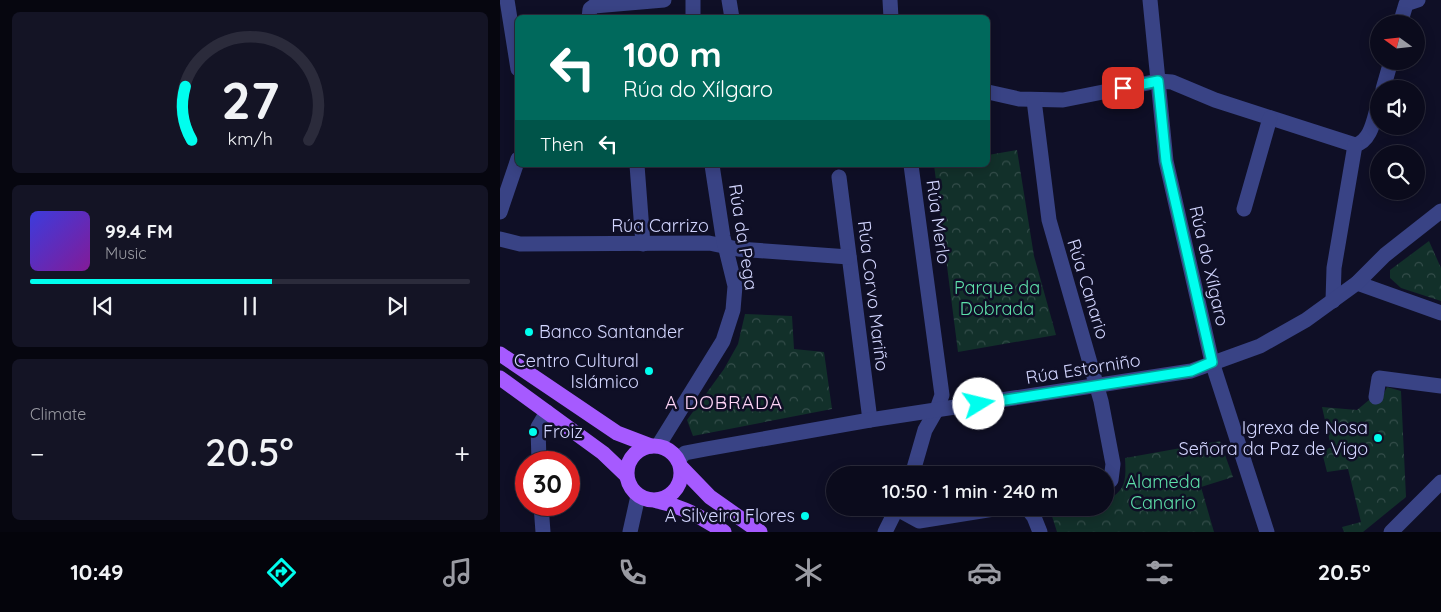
<!DOCTYPE html>
<html lang="en">
<head>
<meta charset="utf-8">
<style>
  :root { --surface:#0b0b1c; --page:#141425; --text:#f1f3f6; --muted:#9a9ba3; --line:#2b2b3b; --accent:#00feee }
  body { margin:0; font-family:Quicksand,sans-serif; background:var(--page); color:var(--text); height:100vh; display:flex; flex-direction:column; font-size:19px; white-space:nowrap }
  * { box-sizing:border-box; margin:0 }
  p { font-size:16px; color:var(--muted) }
  .icon { flex:none; width:28px; height:28px; fill:none; stroke:currentColor; stroke-width:2; stroke-linecap:round; stroke-linejoin:round }
  .map { position:relative; flex:1; overflow:hidden }
  .sheet { display:flex; flex-direction:column; gap:12px; padding:12px; background:#06060f; width:500px }
  .sheet>* { flex:none }
  .banner { position:absolute; left:15px; top:15px; width:475px; height:152px; border-radius:8px; box-shadow:0 2px 12px #0003,0 0 0 1px var(--line); background:#00695c; color:#fff; overflow:hidden }
  .needle { width:32px; rotate:285deg }
  .fabs { position:absolute; left:870px; top:15px; display:grid; gap:10px }
  .fabs a { display:grid; place-items:center; width:55px; height:55px; border-radius:50%; background:var(--surface); box-shadow:0 2px 12px #0003,0 0 0 1px var(--line); font-size:25px }
  .speed { position:absolute; left:15px; top:451px; display:flex; gap:10px; font-size:25px; font-weight:700; text-align:center }
  .speed>* { display:grid; place-content:center; width:65px; height:65px; border-radius:50%; background:var(--surface); box-shadow:0 2px 12px #0003,0 0 0 1px var(--line); line-height:1 }
  .speed .limit { border:8px solid #d22; background:#fff; color:#111 }
  .pin { position:absolute; display:grid; place-items:center; width:42px; height:42px; color:#fff; margin:-21px; border-radius:10px; box-shadow:0 2px 8px #0006 }
  .me { position:absolute; width:55px; margin:-28px; rotate:81deg; stroke-linejoin:round; filter:drop-shadow(0 0 4px #0008) }
  .turn { display:flex; align-items:center; gap:18px; height:105px; padding:0 25px; font-size:22px }
  .turn .icon { width:65px; height:65px; stroke-width:2.5 }
  .turn b { display:block; font-size:35px; line-height:42px }
  .then { display:flex; align-items:center; height:48px; padding:0 25px; background:#0003; gap:10px; font-size:19px }
  .big { font-size:38px; font-weight:600; line-height:1.1 }
  .sheet .tile { flex:1; display:flex; flex-direction:column; justify-content:center; gap:8px; min-width:0; padding:0 18px; border-radius:8px; background:var(--page) }
  .sheet .dial { align-items:center; gap:0 }
  .dial svg { height:130px; overflow:visible; fill:none; stroke:var(--line); stroke-width:7; stroke-linecap:round; text-anchor:middle }
  .dial text { fill:var(--text); stroke:none }
  .song { display:flex; align-items:center; gap:15px }
  .cover { width:60px; height:60px; border-radius:8px; background:linear-gradient(135deg,hsl(240 70% 55%),hsl(290 70% 35%)) }
  .played { height:5px; border-radius:2px; background:linear-gradient(90deg,var(--accent) 55%,var(--line) 55%) }
  .keys { display:flex; justify-content:space-around; direction:ltr }
  .heat { display:flex; justify-content:space-between; align-items:center; font-size:28px; direction:ltr }
  .trip { position:absolute; left:326px; top:466px; width:288px; height:50px; border-radius:25px; background:var(--surface); box-shadow:0 2px 12px #0003,0 0 0 1px var(--line); font-weight:600; line-height:50px; text-align:center }
  .tabs { display:flex; height:80px; justify-content:space-around; align-items:center; background:#04040b; color:var(--muted) }
  .tabs .icon { width:35px; height:35px }
  .tabs .selected { color:var(--accent) }
  .tabs b { font-size:22px; color:var(--text) }
  main { display:flex; flex:1; min-height:0 }
  .map>svg:first-child { display:block }
  .forest { fill:url(#forest-crowns) }
  .lines { fill:none; stroke-linecap:round; stroke-linejoin:round }
  .minor { stroke:#394385; stroke-width:15 }
  .major { stroke:#a65aff; stroke-width:15 }
  .route-casing { stroke:#00a59b; stroke-width:12 }
  .route { stroke:#00feee; stroke-width:9 }
  .poi-dot { fill:#00feee; stroke:#0f0f26; stroke-width:2 }
  .labels { text-anchor:middle; stroke-width:5; stroke-linejoin:round; paint-order:stroke }
  .street-label { font-size:18px; fill:#d3d6ff; stroke:#0f0f26 }
  .park-label { font-size:18px; fill:#5ee1aa; stroke:#0f0f26 }
  .poi-label { font-size:18px; fill:#d3d6ff; stroke:#0f0f26; text-anchor:end }
  .neighbourhood-label { font-size:19px; letter-spacing:1px; fill:#ffd5f7; stroke:#0f0f26 }
</style>
</head>
<body>
<main>
<section class="sheet">
<div class="tile dial"><svg viewBox="0 0 100 80">
<path d="M14 69A42 42 0 1 1 86 69"/>
<path d="M14 69A42 42 0 0 1 10 36" stroke="#00feee"/>
<text x="50" y="56" font-size="32" font-weight="700">27</text>
<text x="50" y="72" font-size="11">km/h</text>
</svg></div>
<div class="tile">
<div class="song"><i class="cover"></i><div><b>99.4 FM</b><p>Music</p></div></div>
<div class="played"></div>
<div class="keys"><svg class="icon" aria-label="previous" viewBox="0 0 24 24"><path d="M18 5L8 12l10 7zM5 5v14"/></svg><svg class="icon" aria-label="pause" viewBox="0 0 24 24"><path d="M8 5v14M16 5v14"/></svg><svg class="icon" aria-label="next" viewBox="0 0 24 24"><path d="M6 5l10 7-10 7zM19 5v14"/></svg></div>
</div>
<div class="tile"><p>Climate</p>
<div class="heat"><a>−</a><b class="big">20.5°</b><a>+</a></div>
</div>
</section>
<div class="map">
<svg width="941" height="532" viewBox="0 0 941 532">
  <defs>
    <pattern id="forest-crowns" width="20" height="18" patternUnits="userSpaceOnUse" patternTransform="scale(1.25)"><rect width="20" height="18" fill="#12302a"/><path d="M2 6a3 3 0 1 1 6 0M12 15a3 3 0 1 1 6 0" fill="none" stroke="#344d4a"/></pattern>
  </defs>
  <rect width="100%" height="100%" fill="#0f0f26"/>
  <g class="forest">
    <polygon points="517,150 534,256 556,335 458,352 434,165 488,165 488,155"/>
    <polygon points="929,241 941,268 941,301 901,288 890,278 890,270"/>
    <polygon points="245,314 292,316 294,349 324,352 332,409 193,436 187,420 224,369 238,344"/>
    <polygon points="887,387 901,391 906,497 863,532 844,532 842,527 861,522 848,469 827,472 822,452 831,447 822,407 857,410 869,400 880,402"/>
    <path d="M 720,441 L 733,477 L 701,487 L 714,532 L 557,532 L 551,513 L 557,509 L 605,508 L 605,501 C 627,491 626,479 625,458 Z"/>
  </g>
  <g class="lines">
    <g class="minor">
      <polyline points="7,0 18,69"/>
      <polyline points="193,0 193,18"/>
      <polyline points="229,0 232,18"/>
      <polyline points="390,0 391,18"/>
      <polyline points="650,0 666,161 712,362 767,532"/>
      <polyline points="89,18 90,9 94,6 164,0"/>
      <polyline points="900,24 906,4 918,0"/>
      <polyline points="883,89 891,61"/>
      <path d="M 488,92 L 519,99 L 563,100 L 658,81 L 672,82 L 715,100 L 855,145 C 872,141 874,117 879,102"/>
      <polyline points="534,100 549,220 601,401 613,464 611,480 605,486"/>
      <polyline points="137,165 143,244"/>
      <polyline points="411,165 442,395 437,409 425,430 412,475"/>
      <polyline points="339,177 370,420"/>
      <polyline points="744,209 770,118"/>
      <polyline points="0,212 18,159"/>
      <polyline points="0,239 20,244 209,243 238,249 349,257"/>
      <polyline points="857,283 941,313"/>
      <polyline points="833,301 834,268 855,145"/>
      <polyline points="876,397 879,378 941,386"/>
      <polyline points="158,446 223,341 233,310 235,286 223,237 212,165"/>
      <polyline points="178,460 185,453 206,449 370,420 691,371 760,346 806,320 857,283 885,255 941,211"/>
      <polyline points="39,462 38,427 47,412"/>
      <polyline points="41,505 43,532"/>
      <polyline points="527,508 534,517 540,532"/>
      <polyline points="397,509 419,521 500,508"/>
      <polyline points="130,532 138,496"/>
      <polyline points="385,532 397,508"/>
      <polyline points="891,532 941,482"/>
    </g>
    <g class="major">
      <polyline points="0,354 117,433 151,446"/>
      <polyline points="0,378 103,453 126,475"/>
      <circle cx="154" cy="473" r="27"/>
      <polyline points="181,467 210,497 260,532"/>
      <path d="M 157,501 C 183,507 202,517 224,532"/>
    </g>
  </g>
  <g class="lines">
    <g class="route-casing">
      <polyline id="route" points="479,404 691,371 712,362 666,161 658,81 623,88"/>
    </g>
    <use href="#route" class="route"/>
  </g>
  <g class="poi-dot">
    <circle cx="29" cy="332" r="5"/>
    <circle cx="149" cy="371" r="5"/>
    <circle cx="33" cy="432" r="5"/>
    <circle cx="878" cy="438" r="5"/>
    <circle cx="305" cy="516" r="5"/>
  </g>
  <g class="labels">
    <g class="street-label">
      <text transform="translate(438 222) rotate(82)" y="6">Rúa Merlo</text>
      <text x="160" y="232">Rúa Carrizo</text>
      <text transform="translate(243 237) rotate(81)" y="6">Rúa da Pega</text>
      <text transform="translate(709 266) rotate(77)" y="6">Rúa do Xílgaro</text>
      <text transform="translate(588 289) rotate(73)" y="6">Rúa Canario</text>
      <text transform="translate(373 296) rotate(83)" y="6">Rúa Corvo Mariño</text>
      <text transform="translate(583 369) rotate(-9)" y="6">Rúa Estorniño</text>
    </g>
    <g class="park-label">
      <text x="497" y="294">Parque da<tspan x="497" dy="21">Dobrada</tspan></text>
      <text x="663" y="488">Alameda<tspan x="663" dy="21">Canario</tspan></text>
    </g>
    <g class="poi-label">
      <text x="39" y="338" text-anchor="start">Banco Santander</text>
      <text x="139" y="367">Centro Cultural<tspan x="139" dy="21">Islámico</tspan></text>
      <text x="868" y="434">Igrexa de Nosa<tspan x="868" dy="21">Señora da Paz de Vigo</tspan></text>
      <text x="43" y="438" text-anchor="start">Froiz</text>
      <text x="295" y="522">A Silveira Flores</text>
    </g>
    <g class="neighbourhood-label">
      <text x="224" y="409">A DOBRADA</text>
    </g>
  </g>
</svg>
<div class="fabs">
<a><svg class="needle" viewBox="-14 -14 28 28"><path d="M0-13l5 13h-10z" fill="#e53935"/><path d="M0 13l5-13h-10z" fill="#9a9ba3"/></svg></a>
<a><svg class="icon" aria-label="sound" viewBox="0 0 24 24"><path d="M4 9h4l5-4v14l-5-4H4zM17 9q2 3 0 6"/></svg></a>
<a><svg class="icon" aria-label="search" viewBox="0 0 24 24"><circle cx="10" cy="10" r="6"/><path d="M15 15l6 6"/></svg></a>
</div>
<div class="speed"><div class="limit">30</div></div>
<div class="pin" style="left:623px;top:88px;background:#d93025"><svg class="icon" aria-label="arrive" viewBox="0 0 24 24"><path d="M6 21V4h12l-3 4 3 4H6"/></svg></div>
<svg class="me" style="left:479px;top:404px" viewBox="-20 -20 40 40"><circle r="19" fill="#fff"/><path d="M0-13L10 11 0 6-10 11z" fill="#00feee"/></svg>
<div class="trip">10:50 · 1 min · 240 m</div>
<div class="banner">
<div class="turn"><svg class="icon" aria-label="left" viewBox="0 0 24 24"><path d="M17 20v-9H6M10 6l-5 5 5 5"/></svg><div><b>100 m</b>Rúa do Xílgaro</div></div>
<div class="then">Then<svg class="icon" aria-label="left" viewBox="0 0 24 24"><path d="M17 20v-9H6M10 6l-5 5 5 5"/></svg></div>
</div>
</div>
</main>
<nav class="tabs">
<b>10:49</b>
<svg class="icon selected" aria-label="directions" viewBox="0 0 24 24"><path d="M12 3l9 9-9 9-9-9zM9 14v-3h6M13 9l2 2-2 2"/></svg>
<svg class="icon" aria-label="music" viewBox="0 0 24 24"><path d="M9 18V5l10-2v13"/><circle cx="6" cy="18" r="3"/><circle cx="16" cy="16" r="3"/></svg>
<svg class="icon" aria-label="phone" viewBox="0 0 24 24"><path d="M5 4h4l2 5-3 2q2 4 5 5l2-3 5 2v4C11 20 4 13 5 4z"/></svg>
<svg class="icon" aria-label="climate" viewBox="0 0 24 24"><path d="M12 3v18M4 7l16 10M4 17L20 7"/></svg>
<svg class="icon" aria-label="car" viewBox="0 0 24 24"><path d="M5 17H2v-5l4-1 3-4h7l3 4 3 1v5h-3M9 17h6M6 11h13"/><circle cx="7" cy="17" r="2"/><circle cx="17" cy="17" r="2"/></svg>
<svg class="icon" aria-label="filters" viewBox="0 0 24 24"><path d="M4 7h16M4 17h16"/><circle cx="9" cy="7" r="2"/><circle cx="15" cy="17" r="2"/></svg>
<b>20.5°</b>
</nav>
</body>
</html>
